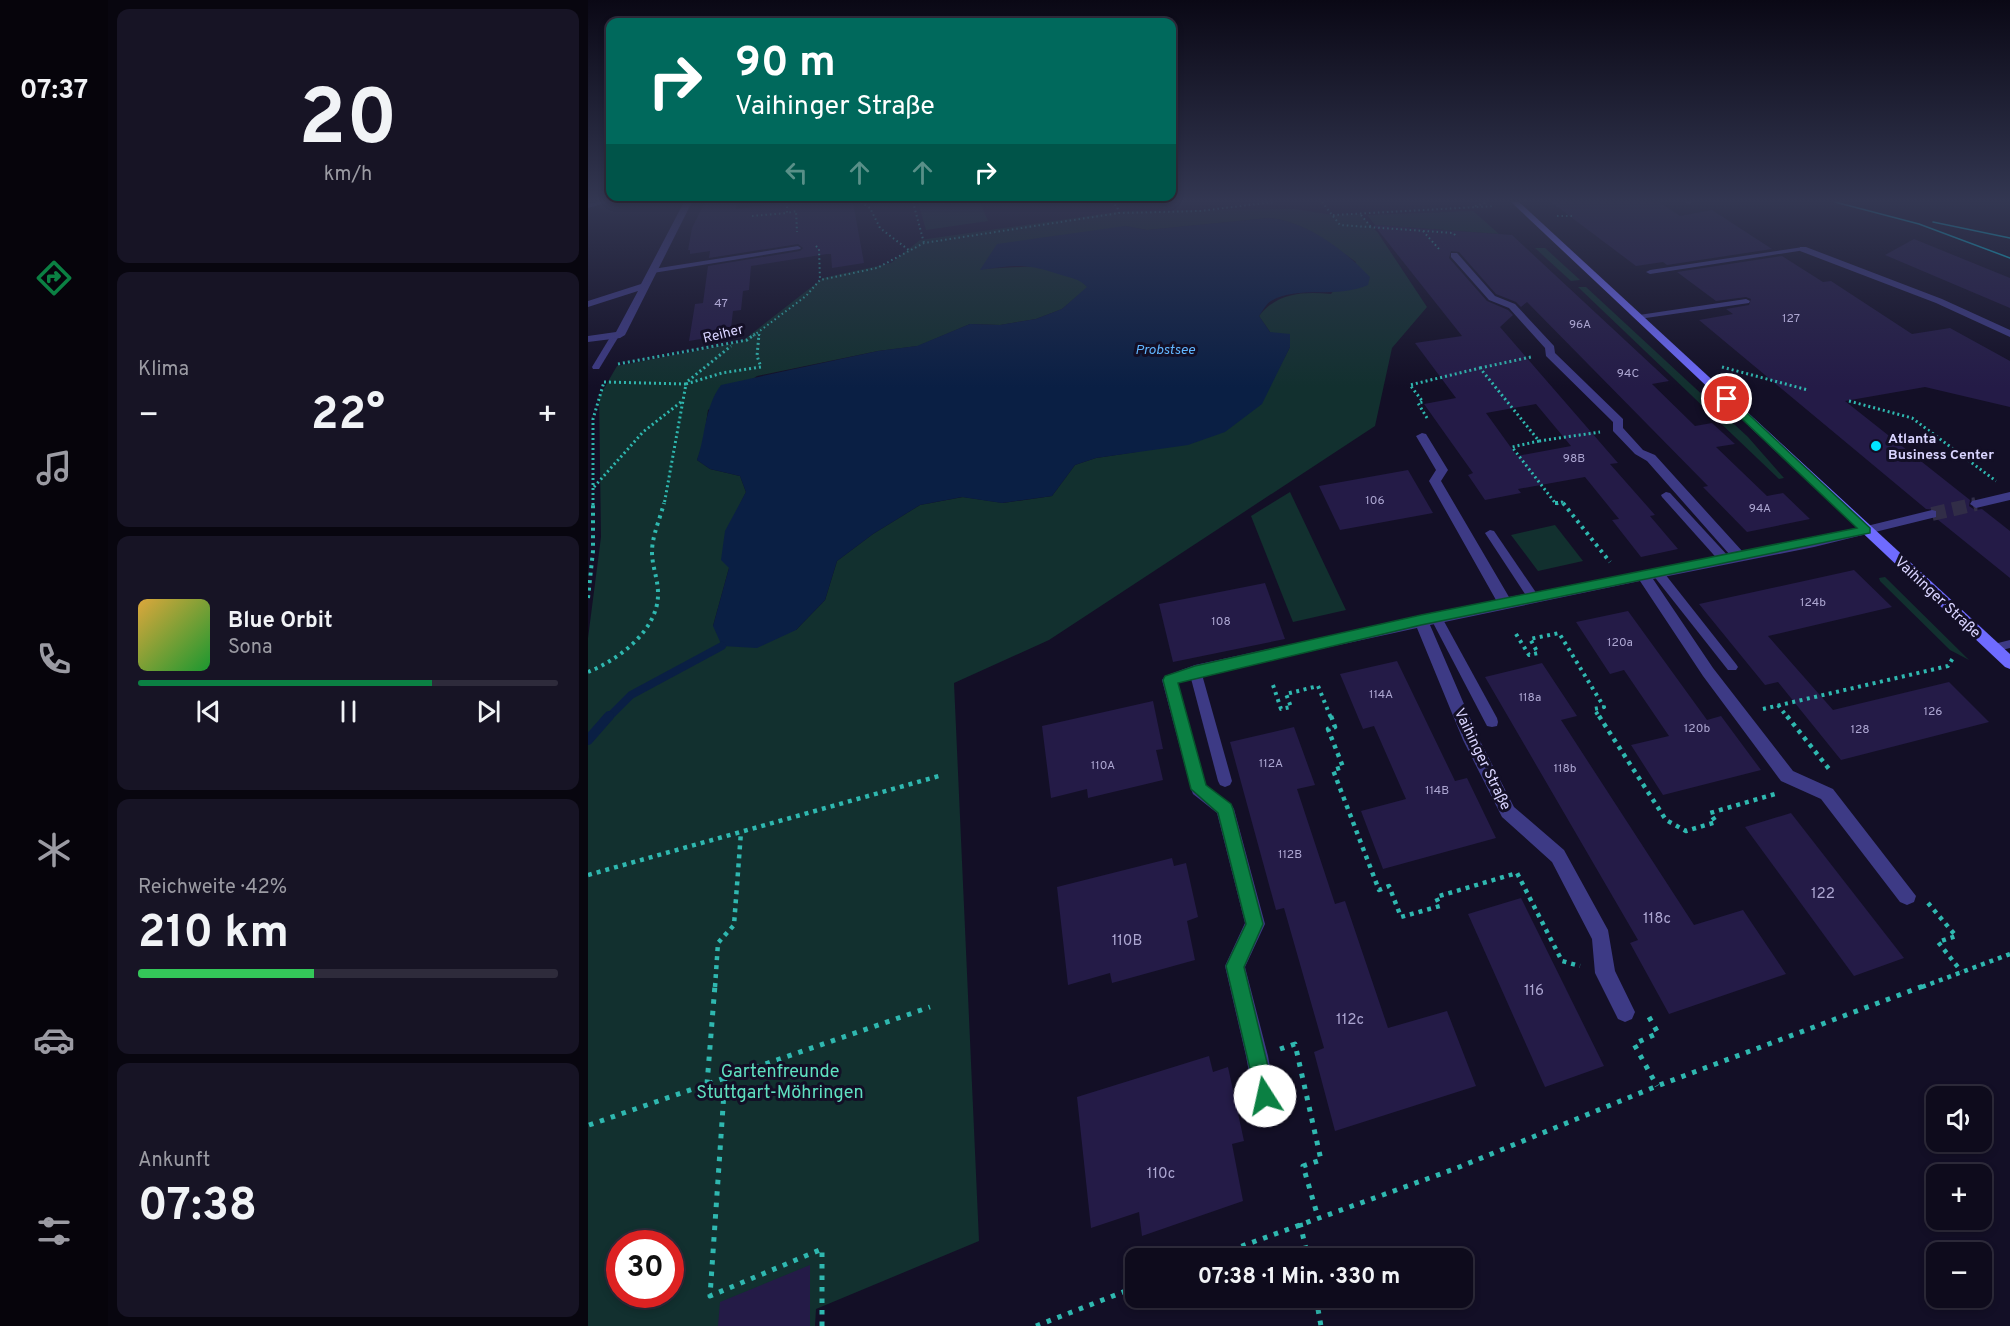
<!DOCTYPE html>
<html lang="de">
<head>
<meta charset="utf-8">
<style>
  :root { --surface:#0e0b1c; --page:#171425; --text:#f1f3f6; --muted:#9b9ba3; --line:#2e2b3b; --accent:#0b8043 }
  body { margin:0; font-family:Overpass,sans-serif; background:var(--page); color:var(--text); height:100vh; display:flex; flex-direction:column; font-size:22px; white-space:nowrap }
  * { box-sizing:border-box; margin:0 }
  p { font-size:20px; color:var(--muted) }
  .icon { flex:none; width:33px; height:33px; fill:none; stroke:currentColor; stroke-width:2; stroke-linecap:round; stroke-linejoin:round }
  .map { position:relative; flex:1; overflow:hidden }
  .details { display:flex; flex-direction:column; gap:9px; padding:9px; background:#08060f; width:480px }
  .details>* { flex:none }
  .top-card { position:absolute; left:18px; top:18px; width:570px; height:183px; border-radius:12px; box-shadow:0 3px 9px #0003,0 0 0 2px var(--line); background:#00695c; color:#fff; overflow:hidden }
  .tools { position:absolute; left:1338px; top:1086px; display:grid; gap:12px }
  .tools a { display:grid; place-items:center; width:66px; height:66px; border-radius:12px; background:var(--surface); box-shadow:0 3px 9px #0003,0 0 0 2px var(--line); font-size:30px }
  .speed { position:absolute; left:18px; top:1230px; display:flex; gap:12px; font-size:30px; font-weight:700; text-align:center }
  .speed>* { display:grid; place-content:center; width:78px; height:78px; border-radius:50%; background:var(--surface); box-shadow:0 3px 9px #0003,0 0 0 2px var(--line); line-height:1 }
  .speed .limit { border:9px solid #d22; background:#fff; color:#111 }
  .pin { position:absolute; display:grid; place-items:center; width:51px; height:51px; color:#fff; margin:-26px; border:3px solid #fff; border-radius:50%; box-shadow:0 2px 6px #0007 }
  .me { position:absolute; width:66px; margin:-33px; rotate:350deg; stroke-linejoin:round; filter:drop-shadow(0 0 4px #0008) }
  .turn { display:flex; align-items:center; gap:21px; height:126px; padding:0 30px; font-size:27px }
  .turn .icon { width:78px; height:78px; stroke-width:2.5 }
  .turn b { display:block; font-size:42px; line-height:51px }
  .lanes { display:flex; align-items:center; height:57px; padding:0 30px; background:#0003; justify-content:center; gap:30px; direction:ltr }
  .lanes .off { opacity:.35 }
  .big { font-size:45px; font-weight:700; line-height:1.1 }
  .details .tile { flex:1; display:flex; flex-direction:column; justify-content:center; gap:9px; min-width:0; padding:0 21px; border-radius:12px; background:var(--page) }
  .details .dial { align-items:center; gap:0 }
  .dial b { font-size:78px; line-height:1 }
  .song { display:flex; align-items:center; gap:18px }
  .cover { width:72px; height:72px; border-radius:9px; background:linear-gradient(135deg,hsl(40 70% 55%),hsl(130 70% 35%)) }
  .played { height:6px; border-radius:3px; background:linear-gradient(90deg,var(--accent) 70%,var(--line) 70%) }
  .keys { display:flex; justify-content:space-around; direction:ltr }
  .heat { display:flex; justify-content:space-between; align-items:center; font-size:33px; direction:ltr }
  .charge { height:9px; border-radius:4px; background:linear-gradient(90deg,#34c759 42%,var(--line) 0) }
  .trip { position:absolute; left:537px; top:1248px; width:348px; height:60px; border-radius:12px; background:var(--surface); box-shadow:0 3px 9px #0003,0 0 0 2px var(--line); font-weight:700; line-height:60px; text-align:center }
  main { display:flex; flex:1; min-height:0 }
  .tab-bar { display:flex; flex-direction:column; width:108px; justify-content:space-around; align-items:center; background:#06040b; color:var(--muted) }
  .tab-bar .icon { width:42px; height:42px }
  .tab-bar .selected { color:var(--accent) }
  .tab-bar b { font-size:27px; color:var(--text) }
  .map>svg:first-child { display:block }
  .green { fill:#12302f; fill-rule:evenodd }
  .water { fill:#0a1f44 }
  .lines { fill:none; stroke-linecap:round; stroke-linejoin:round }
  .stream-far1 { stroke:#0a1f44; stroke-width:8 }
  .stream { stroke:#0a1f44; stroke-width:10 }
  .building { fill:#241b47; fill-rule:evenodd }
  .minor-tunnel-far1 { stroke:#312d47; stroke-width:11; stroke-dasharray:11 5; stroke-linecap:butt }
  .minor-tunnel { stroke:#312d47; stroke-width:14; stroke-dasharray:14 7; stroke-linecap:butt }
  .path-far4 { stroke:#2fb8b0; stroke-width:2; stroke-dasharray:1.5 3; stroke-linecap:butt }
  .path-far3 { stroke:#2fb8b0; stroke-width:3; stroke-dasharray:2 3; stroke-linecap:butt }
  .path-far2 { stroke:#2fb8b0; stroke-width:4; stroke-dasharray:3 4.5; stroke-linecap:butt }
  .path-far1 { stroke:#2fb8b0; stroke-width:4.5; stroke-dasharray:4 5; stroke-linecap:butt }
  .path { stroke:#2fb8b0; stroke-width:5; stroke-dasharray:4.5 7; stroke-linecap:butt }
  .service { fill:#3d3a85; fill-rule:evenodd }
  .minor { fill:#3d3a85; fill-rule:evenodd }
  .secondary { fill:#6f6bff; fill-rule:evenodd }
  .tram { stroke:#00e5ff; stroke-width:1.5 }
  .route { fill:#0b8043; stroke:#07532c; stroke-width:1.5 }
  .poi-dot { fill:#00e5ff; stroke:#130f26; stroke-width:2 }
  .labels { text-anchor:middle; stroke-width:6; stroke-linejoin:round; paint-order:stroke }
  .number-label { font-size:12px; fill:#aca6d1 }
  .far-street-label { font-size:14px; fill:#d9d4ff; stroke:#130f26 }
  .far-water-label { font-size:14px; font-style:italic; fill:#62b6ff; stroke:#130f26 }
  .far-poi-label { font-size:14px; font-weight:bold; fill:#d9d4ff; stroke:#130f26; text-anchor:start }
  .street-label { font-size:15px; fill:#d9d4ff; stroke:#130f26 }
  .near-number-label { font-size:15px; fill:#aca6d1 }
  .near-park-label { font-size:18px; fill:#5fe0c0; stroke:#130f26 }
</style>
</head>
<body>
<main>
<nav class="tab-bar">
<b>07:37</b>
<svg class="icon selected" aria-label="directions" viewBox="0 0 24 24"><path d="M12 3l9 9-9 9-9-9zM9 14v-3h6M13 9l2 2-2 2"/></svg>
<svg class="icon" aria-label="music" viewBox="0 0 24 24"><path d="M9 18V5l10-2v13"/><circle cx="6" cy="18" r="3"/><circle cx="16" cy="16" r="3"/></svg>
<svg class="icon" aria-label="phone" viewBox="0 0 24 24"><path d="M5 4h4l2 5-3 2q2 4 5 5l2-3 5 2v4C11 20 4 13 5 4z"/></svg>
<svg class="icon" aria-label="climate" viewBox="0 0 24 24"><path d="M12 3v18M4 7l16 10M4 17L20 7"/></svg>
<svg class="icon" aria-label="car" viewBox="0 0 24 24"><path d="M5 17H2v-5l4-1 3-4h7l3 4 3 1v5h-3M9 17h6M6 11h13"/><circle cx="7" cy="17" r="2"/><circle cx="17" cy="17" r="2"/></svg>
<svg class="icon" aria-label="filters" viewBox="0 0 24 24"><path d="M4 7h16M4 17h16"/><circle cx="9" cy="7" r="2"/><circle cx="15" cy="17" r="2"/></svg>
</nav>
<section class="details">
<div class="tile dial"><b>20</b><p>km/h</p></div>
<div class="tile"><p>Klima</p>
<div class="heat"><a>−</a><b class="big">22°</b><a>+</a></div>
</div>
<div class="tile">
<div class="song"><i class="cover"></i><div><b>Blue Orbit</b><p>Sona</p></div></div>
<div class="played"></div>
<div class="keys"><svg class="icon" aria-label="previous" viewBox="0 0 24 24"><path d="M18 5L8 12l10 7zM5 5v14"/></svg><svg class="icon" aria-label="pause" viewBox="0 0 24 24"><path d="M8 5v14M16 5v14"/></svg><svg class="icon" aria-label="next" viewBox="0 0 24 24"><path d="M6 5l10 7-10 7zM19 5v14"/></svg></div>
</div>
<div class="tile"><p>Reichweite · 42%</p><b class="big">210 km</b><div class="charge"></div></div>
<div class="tile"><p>Ankunft</p><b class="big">07:38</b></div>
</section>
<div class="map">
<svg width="1422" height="1326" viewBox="0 0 1422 1326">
  <rect width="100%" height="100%" fill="#130f26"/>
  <g class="green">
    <polygon points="330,202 392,202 400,221 338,230"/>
    <path d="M 707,209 L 745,215 L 772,214 L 790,233 L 839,307 L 804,348 L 787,426 L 461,640 L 366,683 L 391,1241 L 228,1309 L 227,1326 L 0,1326 L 0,638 L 13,537 L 11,397 L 29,366 L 153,342 L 235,278 L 303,263 L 332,240 L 536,211 ZM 681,218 C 715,221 741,243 768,262 L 743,294 C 714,291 689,293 671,316 L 682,332 L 702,347 L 689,372 L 548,452 L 508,458 L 487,465 L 464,496 L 415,503 L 375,497 L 332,505 L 285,534 L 249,561 L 237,600 L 208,630 L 125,626 L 141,568 L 149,510 L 158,492 L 152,476 L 122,469 L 109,460 L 115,444 L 120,410 L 169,376 L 290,351 L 330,346 L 382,324 L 412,325 L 448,319 L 474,309 L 500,287 L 492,280 L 450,266 L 393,269 L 537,226 L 559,230 ZM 32,1244 L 82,1244 L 82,1294 L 32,1294 Z"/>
    <polygon points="885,211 911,234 787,225 779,215"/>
    <polygon points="947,248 957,248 992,280 983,281"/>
    <polygon points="990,287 998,287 1160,437 1196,478 1191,479"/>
    <polygon points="702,492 758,610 705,622 663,516"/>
    <polygon points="967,525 995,561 950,571 923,535"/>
    <polygon points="1297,577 1381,660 1362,650 1292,581 1291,578"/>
  </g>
  <path class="water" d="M 681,218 C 720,222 756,250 782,277 L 780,285 C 749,299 710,285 683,301 C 678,304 674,312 671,316 L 682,332 L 702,334 L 702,347 L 674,404 L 637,432 L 600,445 L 508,458 L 487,465 L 464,496 L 414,503 L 374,497 L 332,505 L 285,534 L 249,561 L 237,600 L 208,630 L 169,648 L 134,646 L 125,626 L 141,568 L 133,560 L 137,531 L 158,492 L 152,476 L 122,469 L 109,460 C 118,435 116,408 133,385 L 290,351 L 329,346 L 382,324 L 412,325 L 448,319 L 474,309 L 499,287 C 491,278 482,278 470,274 C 438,263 426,265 392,270 L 409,244 L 537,226 L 559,230 Z"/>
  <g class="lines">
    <polyline class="stream-far1" points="20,718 43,695 134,646"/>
    <polyline class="stream" points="0,740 21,716"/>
  </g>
  <g class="building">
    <polygon points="117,202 148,202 148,209 199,202 265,202 276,263 244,268 243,254 239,254 163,266 161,290 155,291 153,310 145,311 143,328 137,329 136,335 101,341 107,304 115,303 120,266 212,251 215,248 210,244 121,258 122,251 102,254 102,250 100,250 104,228"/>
    <polygon points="963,202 1071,202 1092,216 1124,210 1184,249 1079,265 1075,262 1048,266"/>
    <path d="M 786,225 L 924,235 L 1081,381 L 1064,384 L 1107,426 L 1124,423 L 1147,444 L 1128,447 L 1179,496 L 1195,493 L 1222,519 L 1159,532 L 1115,487 L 1120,486 L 939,302 L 933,307 L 928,302 L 908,294 L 871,252 L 863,251 L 861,258 L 899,301 L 920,310 L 925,315 L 912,327 L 1030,463 L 1022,464 L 1067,515 L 1062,516 L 1090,549 L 1053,557 L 1024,520 L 1031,519 L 997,477 L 930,489 L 933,493 L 897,500 L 880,475 L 885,473 L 836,404 L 868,398 L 827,343 L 874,336 ZM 948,404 L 983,446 L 929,456 L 898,413 Z"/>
    <polygon points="1326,239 1422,278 1422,308 1297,255"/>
    <polygon points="1194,256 1235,282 1243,281 1324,334 1362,328 1422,361 1422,407 1337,387 1257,401 1382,500 1381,506 1387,510 1394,509 1422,531 1422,578 1349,519 1350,510 1338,509 1111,320 1145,314 1138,309 1161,305 1163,299 1158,297 1128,301 1089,272"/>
    <polygon points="820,470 845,513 752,530 731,486"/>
    <polygon points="1266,570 1304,607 1180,636 1245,710 1361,682 1401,722 1253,760 1190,682 1177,685 1111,604"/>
    <polygon points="677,583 697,639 585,662 571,604"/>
    <polygon points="1040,611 1119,720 1133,716 1173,770 1075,795 1043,745 1081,736 1036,670 1022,674 988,622"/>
    <polygon points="809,661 867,781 879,778 908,838 795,869 773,811 818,799 786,726 775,729 752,674"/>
    <polygon points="954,663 989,716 973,720 1106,925 1155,910 1198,974 1081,1014 1042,943 1050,940 897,677"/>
    <polygon points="565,701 575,749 568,750 575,780 500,798 499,789 463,798 454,726"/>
    <polygon points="706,727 727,785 709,789 747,904 757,901 800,1028 859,1011 888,1086 747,1131 726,1052 736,1048 696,908 688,910 642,742"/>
    <polygon points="1203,813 1316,958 1266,976 1157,827"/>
    <polygon points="584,858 586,866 598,863 610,917 599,921 607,960 524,983 522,973 480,985 469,887"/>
    <polygon points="933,898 1016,1066 957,1087 880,914"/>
    <polygon points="621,1056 625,1072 640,1067 656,1141 644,1144 655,1201 554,1236 551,1212 503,1228 489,1097"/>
    <polygon points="222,1265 222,1326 130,1326 132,1302"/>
  </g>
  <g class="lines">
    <polyline class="minor-tunnel-far1" points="1385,505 1388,504"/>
    <polyline class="minor-tunnel" points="1344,514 1388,504"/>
    <g class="path-far4">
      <polyline points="199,202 199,213 208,211 209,232"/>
      <polyline points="273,202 282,208 292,228 322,251"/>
      <polyline points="325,202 336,243"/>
      <polyline points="482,202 499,202"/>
      <polyline points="523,202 529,206 531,213"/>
      <polyline points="734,202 752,225 865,233 869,237"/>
      <polyline points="887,206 900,202"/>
      <polyline points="745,215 906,206"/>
      <polyline points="773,215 783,227"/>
      <polyline points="164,216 199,213"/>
      <polyline points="969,216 985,216"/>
      <polyline points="835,231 851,249"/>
      <polyline points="228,246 231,249 232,280"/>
      <polyline points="165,336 218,296 232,280 289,268 336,243 531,213 612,211 685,202"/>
      <polyline points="171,336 171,333"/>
    </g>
    <g class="path-far3">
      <polyline points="30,364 159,340 167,334"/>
      <polyline points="1134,367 1220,390"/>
      <polyline points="892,368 943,357"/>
      <polyline points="100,381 143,346"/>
      <polyline points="16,382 98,384 76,505"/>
      <polyline points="98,384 134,373 173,367 169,356 171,334"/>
      <polyline points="1261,401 1324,418 1408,481"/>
      <polyline points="839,418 830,403 835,402 822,385 892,368 951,441 1012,432"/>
      <polyline points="951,441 924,447 968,504 974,502 976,505"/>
      <polyline points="6,487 55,432 93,402"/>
      <polyline points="5,505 5,419 16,382"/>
    </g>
    <g class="path-far2">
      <polyline points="967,503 971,503"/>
      <polyline points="975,503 1022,562"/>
      <polyline points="0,598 5,551 5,503"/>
      <polyline points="928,634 941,655 950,653 942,639 971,633 1016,707 1006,709 1012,718"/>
      <path d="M 0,672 C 30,660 71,630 70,593 C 70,579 64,566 64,552 C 64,536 72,519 76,503"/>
      <polyline points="685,685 693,709 703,707 698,694 730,686 743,718"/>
      <polyline points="1190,705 1200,718"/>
      <polyline points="1175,709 1360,666 1365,658"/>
    </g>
    <g class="path-far1">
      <polyline points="743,716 747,727 740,729 755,767 745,770 791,890 801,886 813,917 852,906 848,897 929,873 974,961 992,966"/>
      <polyline points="1011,716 1078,820 1098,831 1128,822 1122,813 1187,794"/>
      <polyline points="1199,716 1241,769"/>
      <polyline points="0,875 351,776"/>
      <polyline points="1340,903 1368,936 1350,942 1373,971"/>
      <polyline points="127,987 130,943 146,925 153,832"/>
      <polyline points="1334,987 1422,954"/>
    </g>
    <g class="path">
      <polyline points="1061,1017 1070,1033 1046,1044 1069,1086"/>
      <polyline points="692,1049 707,1044 733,1160 715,1166 730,1217"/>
      <polyline points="119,1084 127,985"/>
      <polyline points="1,1125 137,1078"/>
      <polyline points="712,1223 720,1258"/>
      <polyline points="621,1258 869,1168 1069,1086 1338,985"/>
      <polyline points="728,1298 733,1326"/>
      <polyline points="234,1326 234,1249 122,1296 137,1078 342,1007"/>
      <polyline points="448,1326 548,1287"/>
    </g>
    <g class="service">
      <polygon points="11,202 20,202 0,208 0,204"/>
      <polygon points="1097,202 1104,202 1101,204"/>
      <polygon points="210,246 213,248 212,249 65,273 61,271 65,269"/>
      <polygon points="1215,247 1218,249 1217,250 1062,274 1058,272 1062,270"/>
      <polygon points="1158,299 1162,301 1161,303 1051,319 1047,317 1051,315"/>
      <polygon points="24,334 31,336 11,369 5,369 4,367"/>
      <polygon points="1078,492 1082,493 1141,557 1142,560 1141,563 1133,563 1074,497 1073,495"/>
      <polygon points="902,530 906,531 949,594 951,597 949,600 941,600 897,533"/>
      <polygon points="1069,568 1073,569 1148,664 1150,667 1148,670 1140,670 1065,575 1064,572 1065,569"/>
      <polygon points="848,613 852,614 909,718 910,722 909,726 904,727 899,726 842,617"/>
      <polygon points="1422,640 1422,648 1406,652 1400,648 1402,645"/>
      <polygon points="607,666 611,668 613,671 644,781 642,785 637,787 632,785 630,781 601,671 603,668"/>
    </g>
    <g class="minor">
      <polygon points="96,202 104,202 37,335 32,338 0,342 0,336 28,332 50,291 0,307 0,301 53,284"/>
      <polygon points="1212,247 1218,247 1354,299 1422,330 1422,337 1348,303 1212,251"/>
      <polygon points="863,253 869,253 907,296 927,304 966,346 967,353 1035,419 1035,428 1055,450 1067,455 1155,552 1226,539 1344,510 1348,511 1348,517 1226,547 1065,579 1125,668 1205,771 1245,789 1328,896 1326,902 1319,905 1312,902 1233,799 1193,781 1115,676 1052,581 842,625 891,739 926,807 976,850 1020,930 1027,971 1047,1012 1044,1019 1037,1022 1030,1019 1007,973 1004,939 964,862 914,817 875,740 829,628 609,676 590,683 618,785 643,804 646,809 677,924 657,967 680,1056 691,1116 688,1124 680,1127 672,1124 669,1116 658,1056 637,966 657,923 629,813 605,794 603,789 574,680 577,676 607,665 908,600 841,481 848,470 828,436 834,433 838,434 860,470 853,481 921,597 1142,555 1059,461 1047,454 1025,431 1025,422 958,356 957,348 921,308 901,300 863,257"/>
      <polygon points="1422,492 1422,500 1388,508 1382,504 1384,501"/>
    </g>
    <polygon class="secondary" points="923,202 931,202 1422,654 1422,669 1417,667"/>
    <g class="tram">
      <polyline points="1247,202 1331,224 1422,258"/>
      <polyline points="1345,222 1422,238"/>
    </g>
  </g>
  <linearGradient id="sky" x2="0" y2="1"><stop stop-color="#0a0815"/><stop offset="0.52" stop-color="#333752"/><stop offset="1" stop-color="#333752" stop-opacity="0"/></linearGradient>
  <rect width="1422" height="387" fill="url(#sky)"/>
  <polygon class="route" points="1135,397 1142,397 1282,528 1282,533 833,625 590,683 618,785 643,804 645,809 675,924 656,967 687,1096 684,1103 677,1106 670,1103 638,966 658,924 630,813 603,789 575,680 577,676 607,666 833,615 1269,528 1135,401"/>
  <circle class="poi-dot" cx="1288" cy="446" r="6"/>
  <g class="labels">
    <g class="number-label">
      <text x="133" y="307">47</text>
      <text x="1203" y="322">127</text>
      <text x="992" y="328">96A</text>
      <text x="1040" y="377">94C</text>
      <text x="986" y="462">98B</text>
      <text x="787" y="504">106</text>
      <text x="1172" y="512">94A</text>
      <text x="1225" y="606">124b</text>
      <text x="633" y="625">108</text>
      <text x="1032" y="646">120a</text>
      <text x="793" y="698">114A</text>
      <text x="942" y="701">118a</text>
      <text x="1345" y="715">126</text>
      <text x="1109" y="732">120b</text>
      <text x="1272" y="733">128</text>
      <text x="683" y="767">112A</text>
      <text x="515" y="769">110A</text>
      <text x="977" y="772">118b</text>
      <text x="849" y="794">114B</text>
      <text x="702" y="858">112B</text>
    </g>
    <g class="far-street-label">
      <text transform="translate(135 333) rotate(-14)" y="5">Reiher</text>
    </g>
    <g class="far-water-label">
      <text x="577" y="354">Probstsee</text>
    </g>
    <g class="far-poi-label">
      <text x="1300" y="443">Atlanta<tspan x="1300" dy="16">Business Center</tspan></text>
    </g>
    <g class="street-label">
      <text transform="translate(1350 597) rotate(43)" y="5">Vaihinger Straße</text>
      <text transform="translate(895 759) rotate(64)" y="5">Vaihinger Straße</text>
    </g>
    <g class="near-number-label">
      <text x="1235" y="898">122</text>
      <text x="1069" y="923">118c</text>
      <text x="539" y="945">110B</text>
      <text x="946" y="995">116</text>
      <text x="762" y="1024">112c</text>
      <text x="573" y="1178">110c</text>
    </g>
    <g class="near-park-label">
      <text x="192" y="1077">Gartenfreunde<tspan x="192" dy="21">Stuttgart-Möhringen</tspan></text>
    </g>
  </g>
</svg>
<div class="tools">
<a><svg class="icon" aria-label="sound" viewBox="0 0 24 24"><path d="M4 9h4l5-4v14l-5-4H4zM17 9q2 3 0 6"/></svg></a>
<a>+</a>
<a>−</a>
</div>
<div class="speed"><div class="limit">30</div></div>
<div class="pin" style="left:1139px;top:399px;background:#d93025"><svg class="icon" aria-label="arrive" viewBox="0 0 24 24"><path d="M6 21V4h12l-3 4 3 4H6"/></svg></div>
<svg class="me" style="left:677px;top:1096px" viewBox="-20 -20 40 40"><circle r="19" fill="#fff"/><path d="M0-13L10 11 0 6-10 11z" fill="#0b8043"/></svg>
<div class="trip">07:38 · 1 Min. · 330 m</div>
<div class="top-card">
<div class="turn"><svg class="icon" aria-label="right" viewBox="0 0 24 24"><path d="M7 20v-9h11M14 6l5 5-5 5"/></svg><div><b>90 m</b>Vaihinger Straße</div></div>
<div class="lanes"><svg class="icon off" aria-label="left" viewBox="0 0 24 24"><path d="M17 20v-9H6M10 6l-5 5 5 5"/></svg><svg class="icon off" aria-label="ahead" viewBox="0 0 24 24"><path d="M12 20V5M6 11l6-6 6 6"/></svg><svg class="icon off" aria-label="ahead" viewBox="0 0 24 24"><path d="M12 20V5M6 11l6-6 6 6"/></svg><svg class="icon" aria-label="right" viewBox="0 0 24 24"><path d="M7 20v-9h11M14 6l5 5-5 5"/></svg></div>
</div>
</div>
</main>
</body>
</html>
